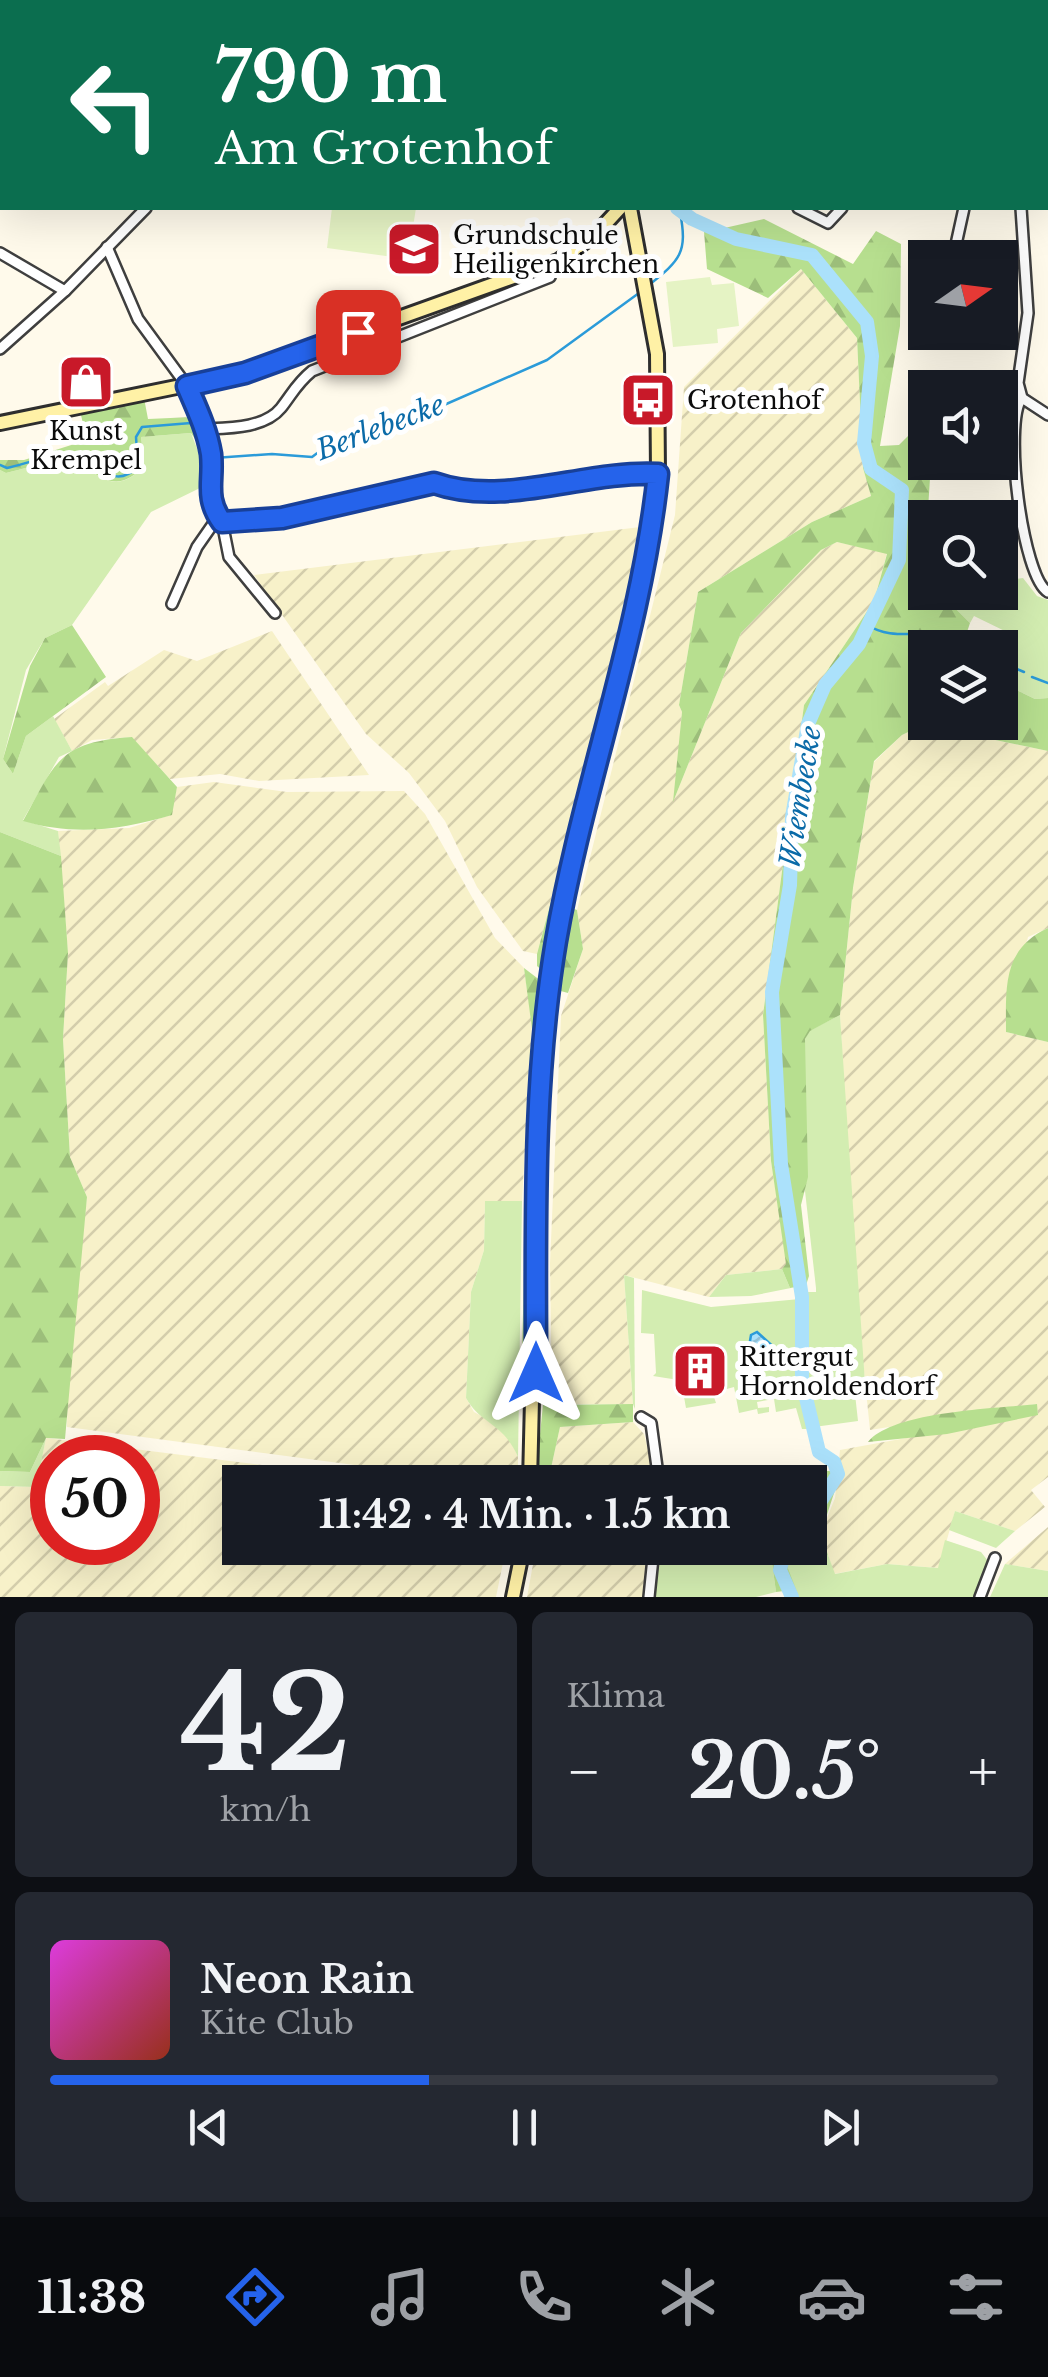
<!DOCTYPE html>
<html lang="de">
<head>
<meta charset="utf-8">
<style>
  :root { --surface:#171b24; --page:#242831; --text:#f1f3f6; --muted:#9ea1a6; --line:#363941; --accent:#2563eb }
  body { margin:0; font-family:"Libre Baskerville",serif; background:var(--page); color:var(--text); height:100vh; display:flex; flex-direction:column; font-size:38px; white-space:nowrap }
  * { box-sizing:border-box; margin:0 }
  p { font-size:32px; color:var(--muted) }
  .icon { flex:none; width:55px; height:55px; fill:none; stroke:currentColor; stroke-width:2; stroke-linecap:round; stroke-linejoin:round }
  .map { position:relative; height:1597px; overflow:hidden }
  .sheet { display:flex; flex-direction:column; gap:15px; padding:15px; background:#0d0f14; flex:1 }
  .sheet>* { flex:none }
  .banner { position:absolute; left:0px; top:0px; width:1050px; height:210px; box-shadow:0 10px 40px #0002; background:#0b6e4f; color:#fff; overflow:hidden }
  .needle { width:65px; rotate:76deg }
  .tools { position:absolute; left:908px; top:240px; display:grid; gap:20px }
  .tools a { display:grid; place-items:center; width:110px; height:110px; border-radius:0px; background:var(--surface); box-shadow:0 10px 40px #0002; font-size:50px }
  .speed { position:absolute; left:30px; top:1435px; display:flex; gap:20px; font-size:50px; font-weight:700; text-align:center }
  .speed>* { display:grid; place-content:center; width:130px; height:130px; border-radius:50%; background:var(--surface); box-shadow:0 10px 40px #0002; line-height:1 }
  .speed .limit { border:15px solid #d22; background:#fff; color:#111 }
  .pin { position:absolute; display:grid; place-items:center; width:85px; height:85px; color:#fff; margin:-42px; border-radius:20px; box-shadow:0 5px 15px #0006 }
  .me { position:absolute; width:110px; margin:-55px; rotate:0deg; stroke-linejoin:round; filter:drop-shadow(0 0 8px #0008) }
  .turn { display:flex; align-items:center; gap:35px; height:210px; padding:0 50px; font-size:45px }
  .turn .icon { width:130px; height:130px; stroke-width:2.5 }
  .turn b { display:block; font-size:70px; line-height:85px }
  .big { font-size:75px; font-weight:700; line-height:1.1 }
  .sheet .card { flex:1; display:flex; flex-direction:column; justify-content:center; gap:15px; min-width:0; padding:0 35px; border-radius:15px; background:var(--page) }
  .sheet .dial { align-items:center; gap:0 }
  .dial b { font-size:130px; line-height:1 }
  .song { display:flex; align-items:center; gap:30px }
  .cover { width:120px; height:120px; border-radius:15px; background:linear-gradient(135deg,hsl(300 70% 55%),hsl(10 70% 35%)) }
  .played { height:10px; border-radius:5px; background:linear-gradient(90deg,var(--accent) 40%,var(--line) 40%) }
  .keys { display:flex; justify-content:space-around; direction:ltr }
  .heat { display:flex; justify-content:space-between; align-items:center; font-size:55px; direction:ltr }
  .sheet .tiles { flex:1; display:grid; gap:15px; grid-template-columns:1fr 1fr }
  .card:last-child { grid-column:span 2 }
  .trip { position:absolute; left:222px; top:1465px; width:605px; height:100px; border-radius:0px; background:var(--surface); box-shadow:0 10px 40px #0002; font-weight:700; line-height:100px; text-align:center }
  .menu { display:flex; height:160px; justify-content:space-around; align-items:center; background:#090b0e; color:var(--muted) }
  .menu .icon { width:70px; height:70px }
  .menu .current { color:var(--accent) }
  .menu b { font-size:45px; color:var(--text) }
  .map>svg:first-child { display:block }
  .farmland { fill:url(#farmland-furrows); fill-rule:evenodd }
  .green { fill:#d3edb1; fill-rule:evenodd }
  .forest { fill:url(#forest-firs) }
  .pitch { fill:#e5f3c4 }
  .water { fill:url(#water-waves); stroke:#2b9bd9; stroke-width:2.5 }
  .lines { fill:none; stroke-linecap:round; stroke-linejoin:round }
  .stream { stroke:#2b9bd9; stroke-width:2.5 }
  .river { stroke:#abe1fb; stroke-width:14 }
  .minor-casing { stroke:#3f3f3f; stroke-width:14 }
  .secondary-casing { stroke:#2e2e2e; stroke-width:18 }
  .minor { stroke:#fff; stroke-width:9 }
  .secondary { stroke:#fff1a6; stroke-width:12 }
  .route-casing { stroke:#184099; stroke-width:25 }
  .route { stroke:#2563eb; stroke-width:18 }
  .labels { text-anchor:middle; stroke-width:10; stroke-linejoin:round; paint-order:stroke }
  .poi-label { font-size:25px; fill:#0c0c0c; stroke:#fff; text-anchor:start }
  .water-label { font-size:28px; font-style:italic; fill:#0b6ba8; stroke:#fff }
</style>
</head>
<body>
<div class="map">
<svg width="1048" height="1597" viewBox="0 0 1048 1597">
  <defs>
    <pattern id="farmland-furrows" width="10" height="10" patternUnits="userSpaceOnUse" patternTransform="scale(2.5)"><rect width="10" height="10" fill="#f7f1c9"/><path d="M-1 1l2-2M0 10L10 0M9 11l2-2" fill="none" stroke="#d3cdab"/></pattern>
    <pattern id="forest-firs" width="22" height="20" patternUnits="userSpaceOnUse" patternTransform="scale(2.5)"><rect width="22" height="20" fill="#b7df8f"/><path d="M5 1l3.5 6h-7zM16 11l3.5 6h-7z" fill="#9cbe7a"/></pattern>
    <pattern id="water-waves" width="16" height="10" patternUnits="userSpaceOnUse" patternTransform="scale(2.5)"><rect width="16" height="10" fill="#abe1fb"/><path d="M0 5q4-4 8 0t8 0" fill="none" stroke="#92c0d6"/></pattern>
  </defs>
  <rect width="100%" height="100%" fill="#fffaeb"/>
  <g class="farmland">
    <polygon points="801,269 857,338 863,468 871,496 812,522 698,592 679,705 682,712 675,797 741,633 821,550 837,542 887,553 874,601 804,705 763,1015 771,1161 787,1264 782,1269 726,1275 709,1297 624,1275 633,1404 552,1404 550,1263 561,1016 583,949 577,910 675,515 684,387"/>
    <polygon points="648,526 537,954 523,951 477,887 445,821 409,773 366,734 254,575"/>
    <polygon points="272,631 369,775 259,781 220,774 170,779 131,737 92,740 72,751 54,719 105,682 108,686 164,650 197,661"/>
    <polygon points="923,725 1048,751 1048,928 1028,937 1006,1032 1048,1042 1048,1477 1031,1490 1045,1507 1015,1531 955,1511 939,1568 887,1564 834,1574 821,1533 835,1498 840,1450 1038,1414 1036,1404 870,1430 856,1293 840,1015 853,888 874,762 902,735"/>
    <polygon points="214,782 287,792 404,791 425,814 495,938 524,968 532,1025 522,1201 485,1201 484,1250 471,1292 466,1398 474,1412 500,1426 511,1441 518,1457 518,1482 483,1482 67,1427 68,1372 87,1197 70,1157 63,1039 68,953 58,831 129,828 171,815 177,787"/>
    <polygon points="633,1422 644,1434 656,1482 548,1482 560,1427"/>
    <path d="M 46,1438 L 399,1482 L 240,1482 L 240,1548 L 506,1548 L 496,1597 L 0,1597 L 0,1486 L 35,1487 ZM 52,1458 L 138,1458 L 138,1542 L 52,1542 Z"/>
    <polygon points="1048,1527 1048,1571 1005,1564"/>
    <polygon points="536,1548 651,1548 645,1597 527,1597"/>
  </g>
  <g class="green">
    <path d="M 191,433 L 203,464 L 200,488 L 151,512 L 72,625 L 45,638 L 26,670 L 3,759 L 13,774 L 26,736 L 53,716 L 72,751 L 59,757 L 23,820 L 58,831 L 61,856 L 0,832 L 0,470 L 6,473 C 23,469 46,461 63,463 C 102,466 107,501 144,467 L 141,437 Z"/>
    <polygon points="1023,578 1037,596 1048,600 1048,698 1035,699 1000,682 1000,668 1015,636 974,616 970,623 948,601 948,593 1000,592 1000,581"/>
    <polygon points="840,1015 865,1383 854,1385 858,1421 814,1427 805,1378 803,1292 816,1292 816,1288 805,1191 805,1039 809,1031"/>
    <path d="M 485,1201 L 522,1201 L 518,1457 C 503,1422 481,1425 466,1398 L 471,1292 L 484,1250 Z"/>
    <polygon points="782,1269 790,1288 806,1285 751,1296 709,1297 726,1275"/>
    <polygon points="624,1275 634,1278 635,1409 633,1404"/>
    <path d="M 642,1290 L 711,1307 L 800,1299 L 801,1395 L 808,1429 L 802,1429 L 796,1408 L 776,1412 L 774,1399 L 757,1402 L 758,1408 L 769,1407 L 769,1412 L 758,1414 L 757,1409 L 739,1413 L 734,1387 L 723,1390 L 723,1394 L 712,1385 L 687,1385 L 685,1381 L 653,1376 L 656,1373 L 654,1334 L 641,1333 ZM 714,1361 L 715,1378 L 685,1380 L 684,1363 Z"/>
    <polygon points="689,1391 712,1391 716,1403 686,1408 684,1397"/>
    <polygon points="46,1438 36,1487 0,1486 0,1471 30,1472"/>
    <polygon points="955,1511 1015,1531 996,1548 949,1530"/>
    <polygon points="945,1540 981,1552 988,1561 975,1597 799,1597 783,1558 804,1548 828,1555 835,1574 887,1564 938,1568"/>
    <polygon points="658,1548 770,1548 776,1592 756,1597 654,1597"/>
    <polygon points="1005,1564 1048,1571 1048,1597 990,1597"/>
  </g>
  <g class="forest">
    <polygon points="703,219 720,229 764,219 853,264 876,231 901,244 900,326 880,446 899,445 918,426 925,428 925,462 931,463 928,509 955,509 955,517 925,518 925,592 948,593 948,601 970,623 962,647 925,648 925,722 1000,722 1000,682 1035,699 1048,698 1048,751 923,725 902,735 874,761 853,888 840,1015 810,1031 805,1039 808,1177 801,1205 809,1276 806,1285 790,1288 782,1269 786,1264 771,1161 763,1015 804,705 874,601 887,554 837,542 821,550 741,633 673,802 682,712 679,705 698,592 812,522 871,496 863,468 857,338 801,269 768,298 707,269"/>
    <path d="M 144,398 L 148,419 L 193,417 L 197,442 L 191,433 L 141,437 L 144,467 C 107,501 101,465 63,463 C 46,461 23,469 6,473 L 0,470 L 0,460 L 24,460 L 87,440 L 80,411 Z"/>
    <polygon points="72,625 106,677 26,736 13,774 3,759 30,666 45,638"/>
    <path d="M 132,737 L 177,787 L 172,815 C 121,830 74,836 23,821 C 56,761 59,742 132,737 Z"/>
    <polygon points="0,832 61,856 68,953 63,1039 70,1157 87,1197 65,1439 46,1438 30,1472 0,1471"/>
    <polygon points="563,856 566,856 544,972 537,966 537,954"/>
    <polygon points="569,907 577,910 583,949 568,993 557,990"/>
    <path d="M 1048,928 L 1048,1042 L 1006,1032 C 1006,988 1002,949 1048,928 Z"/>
    <polygon points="524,968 545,984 539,1030 532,1029"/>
    <polygon points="537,1048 525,1350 522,1351 530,1049"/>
    <polygon points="633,1404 633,1422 560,1427 548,1482 535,1482 543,1405"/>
    <path d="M 1037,1404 L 1038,1415 L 947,1434 L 868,1442 C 894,1411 995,1409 1037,1404 Z"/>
    <polygon points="811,1471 830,1471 837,1484 821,1533 828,1555 804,1548 784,1558 799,1597 787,1597 784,1591 776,1592 770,1548 810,1548"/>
  </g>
  <g class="pitch">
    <polygon points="332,208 416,208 408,259 327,248"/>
    <polygon points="710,277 712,285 734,283 739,326 717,329 718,343 673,347 666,282"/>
  </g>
  <polygon class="water" points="757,1332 777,1350 777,1366 768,1365 750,1341 751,1335"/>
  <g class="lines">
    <g class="stream">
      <path d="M 649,285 C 680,260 688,253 680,212"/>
      <polyline points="214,458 272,454 312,457 324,448 412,419 547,360 639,293"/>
      <path d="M 0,465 L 7,468 C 27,464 55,451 77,457 C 103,465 113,490 138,467 L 136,437 L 142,427 L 191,423 L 206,458"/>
      <path d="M 868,625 C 893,643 929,626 961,640"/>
      <polyline points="1003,663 1024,672"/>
      <polyline points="1032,677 1048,683"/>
    </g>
    <g class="river">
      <polyline points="763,2 765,0"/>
      <polyline points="677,208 692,219 736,239 812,255 867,322 872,356 864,443 871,469 902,490 899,560 859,644 825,685 808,724 792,817 790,885 772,992 781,1164 802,1297 802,1381 819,1452 834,1462 838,1474 810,1518"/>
      <polyline points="785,1548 780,1570 792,1597"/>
    </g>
    <g class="minor-casing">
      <g id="minor">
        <polyline points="216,0 219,2"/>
        <polyline points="807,0 811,2"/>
        <polyline points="932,0 932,2"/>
        <polyline points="1013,0 1014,2"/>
        <polyline points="127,2 128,0"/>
        <polyline points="236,2 239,0"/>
        <polyline points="0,49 1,45"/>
        <polyline points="1048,86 1048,85"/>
        <polyline points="1048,160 1048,159"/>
        <polyline points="798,208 828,223 842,208"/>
        <path d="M 1021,208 L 1028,313 L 1018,383 L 1022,398 C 1003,422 1022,577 1048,592"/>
        <polyline points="107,247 138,319 187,386 206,429 212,466 209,496 222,522 229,557 275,613"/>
        <polyline points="0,253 65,291"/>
        <polyline points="953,258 964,208"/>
        <polyline points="0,349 65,291 146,208"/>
        <polyline points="1022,398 1048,415"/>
        <path d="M 206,429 C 230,428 265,428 281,408 C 292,394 297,383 312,371 L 550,277"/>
        <path d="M 172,604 L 197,547 L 213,524 L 282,518 L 434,483 C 506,508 584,470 658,474"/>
        <polyline points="641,1417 651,1423 659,1482"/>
        <polyline points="649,1597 654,1548"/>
        <polyline points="980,1597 995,1558"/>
      </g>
    </g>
    <g class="secondary-casing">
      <g id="secondary">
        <polyline points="614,0 615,2"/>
        <polyline points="790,2 792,0"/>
        <polyline points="0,423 245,373 558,261 596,234 620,208"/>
        <polyline points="530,1482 538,1153 550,985 575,846 641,590 658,474 657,354 630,208"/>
        <polyline points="513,1597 523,1548"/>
      </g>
    </g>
    <use href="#minor" class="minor"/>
    <use href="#secondary" class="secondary"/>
  </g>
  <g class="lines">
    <g class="route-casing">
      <path id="route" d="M 358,332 L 245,373 L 187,386 C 197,409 207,430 211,454 C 214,481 204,497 222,522 L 282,518 L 434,483 C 505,508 584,470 658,474 C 641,634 583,784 556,941 C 532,1083 536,1230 536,1373"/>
    </g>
    <use href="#route" class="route"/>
  </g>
  <defs>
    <g id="school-square" transform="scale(2.875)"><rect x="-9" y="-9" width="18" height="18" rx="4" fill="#c81929" stroke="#fff"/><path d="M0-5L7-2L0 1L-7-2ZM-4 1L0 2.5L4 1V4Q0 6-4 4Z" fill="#fff"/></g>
    <g id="shop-square" transform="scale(2.875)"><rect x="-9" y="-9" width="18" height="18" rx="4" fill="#c81929" stroke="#fff"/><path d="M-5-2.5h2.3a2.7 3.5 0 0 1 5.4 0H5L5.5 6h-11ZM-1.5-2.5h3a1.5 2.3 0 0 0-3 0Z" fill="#fff"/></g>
    <g id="bus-square" transform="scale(2.875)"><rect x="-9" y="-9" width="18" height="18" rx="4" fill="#c81929" stroke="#fff"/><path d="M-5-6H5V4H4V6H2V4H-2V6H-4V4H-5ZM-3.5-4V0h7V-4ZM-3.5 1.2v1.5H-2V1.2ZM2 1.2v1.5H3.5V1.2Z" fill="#fff"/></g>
    <g id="building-square" transform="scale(2.875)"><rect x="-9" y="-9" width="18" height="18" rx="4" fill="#c81929" stroke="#fff"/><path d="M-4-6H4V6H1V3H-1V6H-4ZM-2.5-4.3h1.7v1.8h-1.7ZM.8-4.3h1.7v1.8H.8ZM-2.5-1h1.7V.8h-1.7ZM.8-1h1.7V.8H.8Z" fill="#fff"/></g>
  </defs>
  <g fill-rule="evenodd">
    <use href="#school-square" x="414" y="249"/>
    <use href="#shop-square" x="86" y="382"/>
    <use href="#bus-square" x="648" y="400"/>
    <use href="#building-square" x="700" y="1371"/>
  </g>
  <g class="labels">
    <g class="poi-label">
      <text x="453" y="244">Grundschule<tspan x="453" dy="29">Heiligenkirchen</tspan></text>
      <text x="687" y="409">Grotenhof</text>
      <text x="86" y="440" text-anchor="middle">Kunst<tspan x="86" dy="29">Krempel</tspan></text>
      <text x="739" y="1366">Rittergut<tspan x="739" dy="29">Hornoldendorf</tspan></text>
    </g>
    <g class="water-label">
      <text transform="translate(380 427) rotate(-21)" y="10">Berlebecke</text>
      <text transform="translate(800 797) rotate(-81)" y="10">Wiembecke</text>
    </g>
  </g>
</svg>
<div class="tools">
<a><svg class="needle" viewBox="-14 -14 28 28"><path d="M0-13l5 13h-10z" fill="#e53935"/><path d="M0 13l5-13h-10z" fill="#9ea1a6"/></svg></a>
<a><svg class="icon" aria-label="sound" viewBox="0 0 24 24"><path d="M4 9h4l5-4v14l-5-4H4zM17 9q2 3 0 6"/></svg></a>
<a><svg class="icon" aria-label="search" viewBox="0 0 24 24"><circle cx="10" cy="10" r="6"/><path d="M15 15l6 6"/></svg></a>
<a><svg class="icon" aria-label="layers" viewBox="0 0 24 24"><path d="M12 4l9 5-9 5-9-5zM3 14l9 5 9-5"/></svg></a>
</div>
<div class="speed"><div class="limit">50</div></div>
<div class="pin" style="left:358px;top:332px;background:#d93025"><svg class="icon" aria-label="arrive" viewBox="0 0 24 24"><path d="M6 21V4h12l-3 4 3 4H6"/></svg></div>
<svg class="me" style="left:536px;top:1373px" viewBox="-20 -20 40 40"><path d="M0-17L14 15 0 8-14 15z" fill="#2563eb" stroke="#fff" stroke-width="4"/></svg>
<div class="trip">11:42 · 4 Min. · 1.5 km</div>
<div class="banner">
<div class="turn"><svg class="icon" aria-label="left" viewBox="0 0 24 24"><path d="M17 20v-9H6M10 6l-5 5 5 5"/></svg><div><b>790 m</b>Am Grotenhof</div></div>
</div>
</div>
<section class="sheet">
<div class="tiles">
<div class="card dial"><b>42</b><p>km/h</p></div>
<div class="card"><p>Klima</p>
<div class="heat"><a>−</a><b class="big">20.5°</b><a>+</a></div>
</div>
<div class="card">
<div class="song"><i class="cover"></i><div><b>Neon Rain</b><p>Kite Club</p></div></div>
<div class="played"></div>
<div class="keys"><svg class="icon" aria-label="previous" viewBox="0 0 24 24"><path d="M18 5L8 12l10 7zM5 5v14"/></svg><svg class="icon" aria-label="pause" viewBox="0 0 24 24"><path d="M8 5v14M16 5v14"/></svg><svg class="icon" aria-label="next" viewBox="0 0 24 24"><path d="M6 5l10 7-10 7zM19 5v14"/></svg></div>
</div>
</div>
</section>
<nav class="menu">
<b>11:38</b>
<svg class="icon current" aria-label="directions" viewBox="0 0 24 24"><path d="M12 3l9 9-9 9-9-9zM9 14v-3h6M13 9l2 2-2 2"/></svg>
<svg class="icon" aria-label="music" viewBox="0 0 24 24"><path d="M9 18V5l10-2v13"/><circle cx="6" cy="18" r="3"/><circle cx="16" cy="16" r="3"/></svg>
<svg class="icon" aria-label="phone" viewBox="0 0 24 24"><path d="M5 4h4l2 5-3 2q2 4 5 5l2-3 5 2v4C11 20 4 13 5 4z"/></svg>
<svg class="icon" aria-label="climate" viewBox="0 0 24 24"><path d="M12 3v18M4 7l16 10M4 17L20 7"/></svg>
<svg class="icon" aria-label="car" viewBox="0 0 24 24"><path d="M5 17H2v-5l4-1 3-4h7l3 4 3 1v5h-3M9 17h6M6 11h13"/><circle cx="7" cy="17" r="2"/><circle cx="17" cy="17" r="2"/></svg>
<svg class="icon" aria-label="filters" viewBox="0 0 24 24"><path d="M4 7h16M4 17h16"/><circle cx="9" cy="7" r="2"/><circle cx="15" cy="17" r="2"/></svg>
</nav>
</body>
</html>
